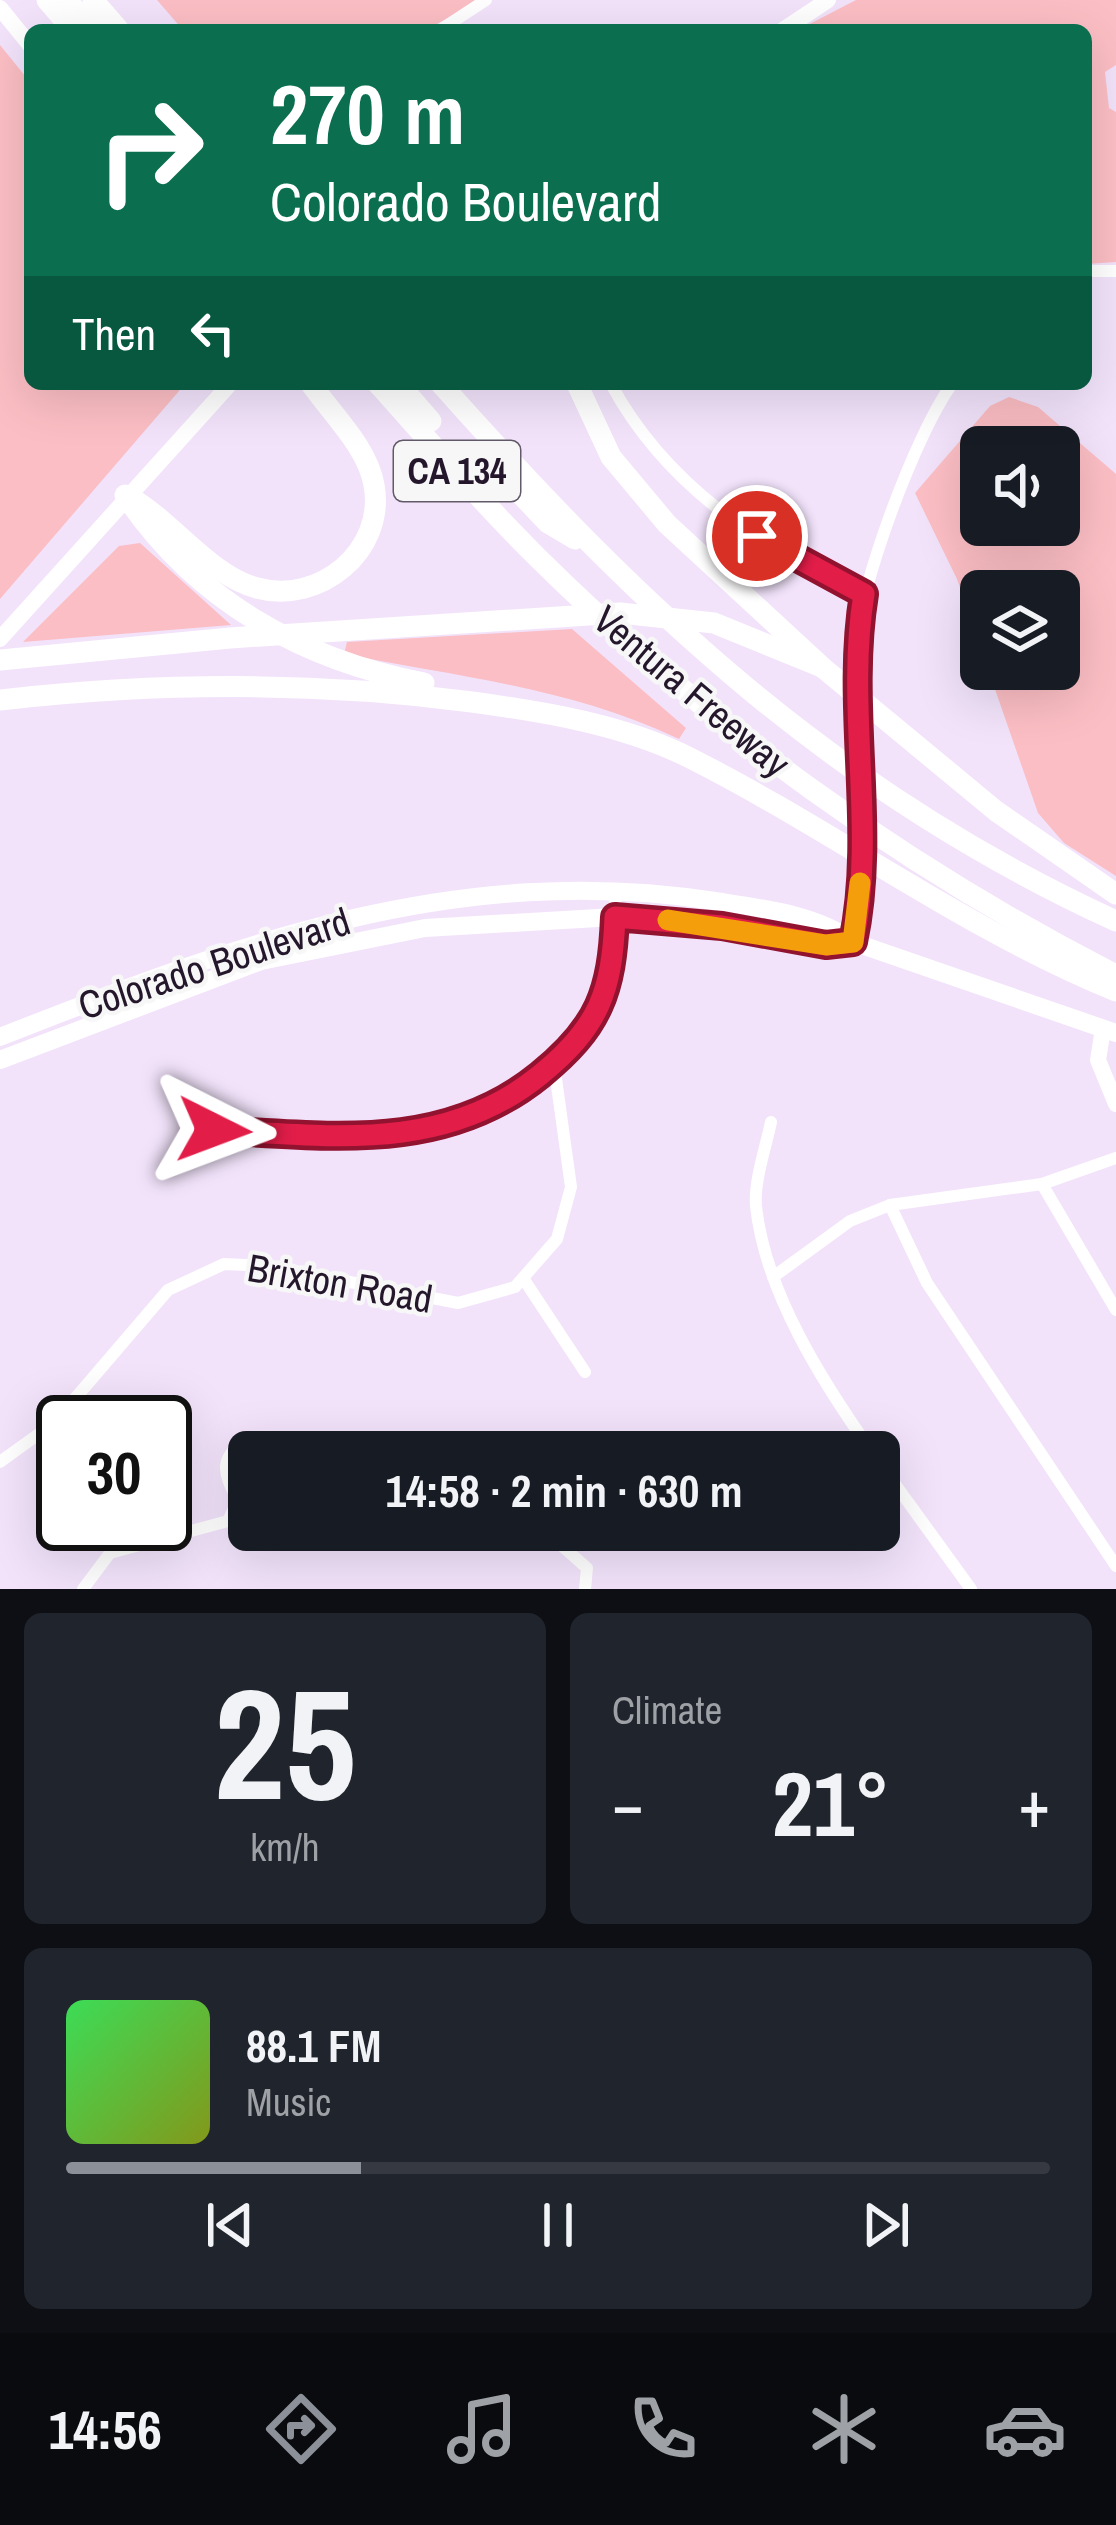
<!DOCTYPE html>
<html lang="en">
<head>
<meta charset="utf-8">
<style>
  :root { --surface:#171b24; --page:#20242c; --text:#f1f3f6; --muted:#9ea1a6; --line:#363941; --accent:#8c9099 }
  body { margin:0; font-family:"Archivo Narrow",sans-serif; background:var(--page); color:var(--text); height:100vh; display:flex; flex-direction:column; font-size:45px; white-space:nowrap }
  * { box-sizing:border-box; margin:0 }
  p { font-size:39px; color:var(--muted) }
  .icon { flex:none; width:66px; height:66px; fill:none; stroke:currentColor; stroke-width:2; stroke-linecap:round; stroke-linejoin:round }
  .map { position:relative; height:1589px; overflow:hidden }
  .sheet { display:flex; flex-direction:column; gap:24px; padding:24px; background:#0d0f14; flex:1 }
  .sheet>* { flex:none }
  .hud { position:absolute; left:24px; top:24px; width:1068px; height:366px; border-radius:18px; box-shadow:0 12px 48px #0002; background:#0b6e4f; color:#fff; overflow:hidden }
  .tools { position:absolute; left:960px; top:426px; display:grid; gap:24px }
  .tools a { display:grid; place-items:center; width:120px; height:120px; border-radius:18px; background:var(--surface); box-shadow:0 12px 48px #0002; font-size:60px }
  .speed { position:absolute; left:36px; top:1395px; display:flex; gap:24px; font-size:60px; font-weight:700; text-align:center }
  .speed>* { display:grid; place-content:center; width:156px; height:156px; border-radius:50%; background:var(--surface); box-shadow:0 12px 48px #0002; line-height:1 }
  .speed .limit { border:6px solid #111; border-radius:18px; background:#fff; color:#111 }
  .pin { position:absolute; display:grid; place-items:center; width:102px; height:102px; color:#fff; margin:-51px; border:6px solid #fff; border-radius:50%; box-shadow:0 3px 12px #0007 }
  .me { position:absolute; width:132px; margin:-66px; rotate:93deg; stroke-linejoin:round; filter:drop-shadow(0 0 9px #0008) }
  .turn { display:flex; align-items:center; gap:42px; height:252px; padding:0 48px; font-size:54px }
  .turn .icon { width:156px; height:156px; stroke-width:2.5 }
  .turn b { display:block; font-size:84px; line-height:102px }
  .then { display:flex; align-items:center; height:114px; padding:0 48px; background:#0003; gap:24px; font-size:45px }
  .big { font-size:90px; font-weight:700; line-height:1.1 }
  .sheet .card { flex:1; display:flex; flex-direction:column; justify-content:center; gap:18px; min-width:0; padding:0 42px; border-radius:18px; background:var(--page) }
  .sheet .dial { align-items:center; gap:0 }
  .dial b { font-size:156px; line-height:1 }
  .song { display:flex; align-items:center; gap:36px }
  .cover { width:144px; height:144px; border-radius:18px; background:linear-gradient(135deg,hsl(130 70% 55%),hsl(70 70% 35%)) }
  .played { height:12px; border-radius:6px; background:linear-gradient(90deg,var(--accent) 30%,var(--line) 30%) }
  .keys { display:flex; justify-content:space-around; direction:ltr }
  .heat { display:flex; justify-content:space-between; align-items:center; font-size:66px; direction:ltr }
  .sheet .tiles { flex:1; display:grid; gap:24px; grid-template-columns:1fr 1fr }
  .card:last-child { grid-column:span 2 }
  .trip { position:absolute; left:228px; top:1431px; width:672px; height:120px; border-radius:18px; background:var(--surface); box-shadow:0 12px 48px #0002; font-weight:700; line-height:120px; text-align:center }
  .tab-bar { display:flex; height:192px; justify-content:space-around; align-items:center; background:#090b0e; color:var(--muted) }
  .tab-bar .icon { width:84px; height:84px }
  .tab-bar .on { color:var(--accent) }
  .tab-bar b { font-size:54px; color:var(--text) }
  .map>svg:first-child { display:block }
  .green { fill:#fbbec4; fill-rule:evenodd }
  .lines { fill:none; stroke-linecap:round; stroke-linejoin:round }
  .street { stroke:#fff; stroke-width:12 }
  .secondary { stroke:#fff; stroke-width:16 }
  .primary { stroke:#fff; stroke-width:18 }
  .highway { stroke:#fff; stroke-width:21 }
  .route-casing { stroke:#92132f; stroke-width:30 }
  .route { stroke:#e11d48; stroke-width:21 }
  .slow { stroke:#f59e0b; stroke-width:21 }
  .labels { text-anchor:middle; stroke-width:9; stroke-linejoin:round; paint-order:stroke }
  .shield { fill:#f7f7f7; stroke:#635a69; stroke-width:3 }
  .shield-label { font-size:36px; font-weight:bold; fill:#24172c }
  .street-label { font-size:39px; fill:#24172c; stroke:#f7f7f7 }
</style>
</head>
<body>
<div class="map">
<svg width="1116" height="1589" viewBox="0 0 1116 1589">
  <rect width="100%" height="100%" fill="#f2e3fb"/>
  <g class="green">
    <polygon points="157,0 481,0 426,30 183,30"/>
    <polygon points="856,0 1116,0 1116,65 1105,72 1109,108 1116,112 1116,262 1086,264 1086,30 798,30"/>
    <polygon points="0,45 30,82 30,384 185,384 0,599"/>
    <path d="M 1009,397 L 1038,407 L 1116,474 L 1116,876 L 1064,843 L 1038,813 L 988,669 L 1059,669 L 1059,591 L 981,591 L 981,648 L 957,579 L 915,493 L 990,406 ZM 1059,447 L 1059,525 L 981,525 L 981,447 Z"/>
    <polygon points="140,543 231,625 23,642 119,546"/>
    <path d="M 572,629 L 686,728 L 679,739 C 571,688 460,677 344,654 L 347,642 Z"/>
  </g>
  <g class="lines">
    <g class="street">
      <polyline points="440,30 486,0"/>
      <polyline points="1086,271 1116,271"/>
      <path d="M 611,384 C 666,486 760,547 864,594"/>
      <path d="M 853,942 C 873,847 849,746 855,649 C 859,587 915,435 952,384"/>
      <path d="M 771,1122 C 766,1147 754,1180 756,1206 C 765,1292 823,1383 872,1452"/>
      <polyline points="215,1130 348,1136 444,1127 505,1104 582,1035 600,1008 612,971 616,891"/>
      <polyline points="1042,1184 1116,1310"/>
      <polyline points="890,1205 927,1283 1116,1566"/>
      <polyline points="773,1277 850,1221 890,1205 1042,1184 1116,1158"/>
      <polyline points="523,1278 585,1372"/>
      <polyline points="0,1462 54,1423 168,1290 224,1264 268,1266 458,1303 515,1287 557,1239 571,1187 554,1064"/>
      <polyline points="879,1462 971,1589"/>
      <polyline points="544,1530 587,1568 585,1589"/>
      <path d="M 83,1589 L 110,1553 L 228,1521 L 238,1500 C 221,1470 220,1458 248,1437 L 344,1437 L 402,1446"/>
    </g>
    <g class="secondary">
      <polyline points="0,8 30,45"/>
      <polyline points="783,30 828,0"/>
      <polyline points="0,639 230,384"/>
      <polyline points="1103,1029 1098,1060 1116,1104"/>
    </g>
    <g class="primary">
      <path d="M 0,1037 C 235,944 458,861 715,901 C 760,908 817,914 853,942 L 1116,1033"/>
      <polyline points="0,1060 261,961 425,928 615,917 722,926 826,945 853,942"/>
    </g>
    <g class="highway">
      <polyline points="47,0 73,30"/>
      <polyline points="67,0 93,30"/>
      <polyline points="93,0 119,30"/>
      <path d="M 378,384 C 431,443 483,504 539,559 C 708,726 904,867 1116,975"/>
      <polyline points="399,384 431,421"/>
      <path d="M 441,384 C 643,611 836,793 1116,921"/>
      <polyline points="577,384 611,457 667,524 822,667 996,811 1116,894"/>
      <polyline points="492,464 548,523 575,539"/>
      <path d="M 125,495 C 195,600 302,660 424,683"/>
      <path d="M 131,498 C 174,523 209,575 257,588 C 319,605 386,551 374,485 C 368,448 332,414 311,384"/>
      <polyline points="0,660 230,638 620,613 714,623 822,667"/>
      <path d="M 0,700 C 160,682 313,681 472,702 C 545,712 626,725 692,759 C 836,832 966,930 1116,991"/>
    </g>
  </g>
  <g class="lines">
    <g class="route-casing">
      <path id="route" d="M 214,1130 C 330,1136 444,1153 540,1075 C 599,1027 612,992 615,917 L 722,926 L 826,945 L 853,942 C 877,829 845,709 864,594 L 757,536"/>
    </g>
    <use href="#route" class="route"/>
    <polyline class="slow" points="668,920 826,945 853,942 860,883"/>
  </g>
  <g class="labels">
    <rect class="shield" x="394" y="441" width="126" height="60" rx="9"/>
    <g class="shield-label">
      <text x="457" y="484">CA 134</text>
    </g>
    <g class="street-label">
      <text transform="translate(692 691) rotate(40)" y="14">Ventura Freeway</text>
      <text transform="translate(214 963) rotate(-18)" y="14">Colorado Boulevard</text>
      <text transform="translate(340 1283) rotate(10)" y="14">Brixton Road</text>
    </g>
  </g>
</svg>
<div class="tools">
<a><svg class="icon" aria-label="sound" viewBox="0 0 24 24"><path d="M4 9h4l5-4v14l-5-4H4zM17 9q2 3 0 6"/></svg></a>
<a><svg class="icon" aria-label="layers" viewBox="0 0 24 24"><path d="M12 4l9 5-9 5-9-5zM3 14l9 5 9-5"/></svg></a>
</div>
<div class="speed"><div class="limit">30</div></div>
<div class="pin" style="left:757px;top:536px;background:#d93025"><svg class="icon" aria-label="arrive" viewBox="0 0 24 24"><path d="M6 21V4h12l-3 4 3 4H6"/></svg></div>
<svg class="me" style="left:214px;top:1130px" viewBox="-20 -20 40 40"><path d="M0-17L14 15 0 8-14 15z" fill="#e11d48" stroke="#fff" stroke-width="4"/></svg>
<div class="trip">14:58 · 2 min · 630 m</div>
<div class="hud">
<div class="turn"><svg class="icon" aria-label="right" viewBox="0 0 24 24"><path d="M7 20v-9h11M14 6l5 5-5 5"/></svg><div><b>270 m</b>Colorado Boulevard</div></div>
<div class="then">Then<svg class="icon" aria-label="left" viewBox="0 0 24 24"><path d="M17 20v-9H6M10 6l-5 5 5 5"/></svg></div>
</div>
</div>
<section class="sheet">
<div class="tiles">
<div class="card dial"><b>25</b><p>km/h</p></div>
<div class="card"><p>Climate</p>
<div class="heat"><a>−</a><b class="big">21°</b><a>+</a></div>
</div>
<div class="card">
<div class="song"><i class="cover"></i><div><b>88.1 FM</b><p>Music</p></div></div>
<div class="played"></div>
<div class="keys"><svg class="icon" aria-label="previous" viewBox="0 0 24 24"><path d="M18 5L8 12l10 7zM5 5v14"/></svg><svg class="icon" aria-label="pause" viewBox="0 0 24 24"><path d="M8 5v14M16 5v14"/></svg><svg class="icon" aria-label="next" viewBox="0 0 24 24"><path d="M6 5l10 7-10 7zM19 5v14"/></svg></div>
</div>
</div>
</section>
<nav class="tab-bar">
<b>14:56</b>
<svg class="icon on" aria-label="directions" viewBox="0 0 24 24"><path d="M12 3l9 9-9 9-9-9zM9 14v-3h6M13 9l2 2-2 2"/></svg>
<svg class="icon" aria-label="music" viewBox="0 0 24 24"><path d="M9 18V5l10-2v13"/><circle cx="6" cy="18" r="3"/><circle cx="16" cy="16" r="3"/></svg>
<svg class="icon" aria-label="phone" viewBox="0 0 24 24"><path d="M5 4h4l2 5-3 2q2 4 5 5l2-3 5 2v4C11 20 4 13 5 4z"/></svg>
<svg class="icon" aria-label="climate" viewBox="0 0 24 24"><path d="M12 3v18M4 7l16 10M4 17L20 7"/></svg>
<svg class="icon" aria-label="car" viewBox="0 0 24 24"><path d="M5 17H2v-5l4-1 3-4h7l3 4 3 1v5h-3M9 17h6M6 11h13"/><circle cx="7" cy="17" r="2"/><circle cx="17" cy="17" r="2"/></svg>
</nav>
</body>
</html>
